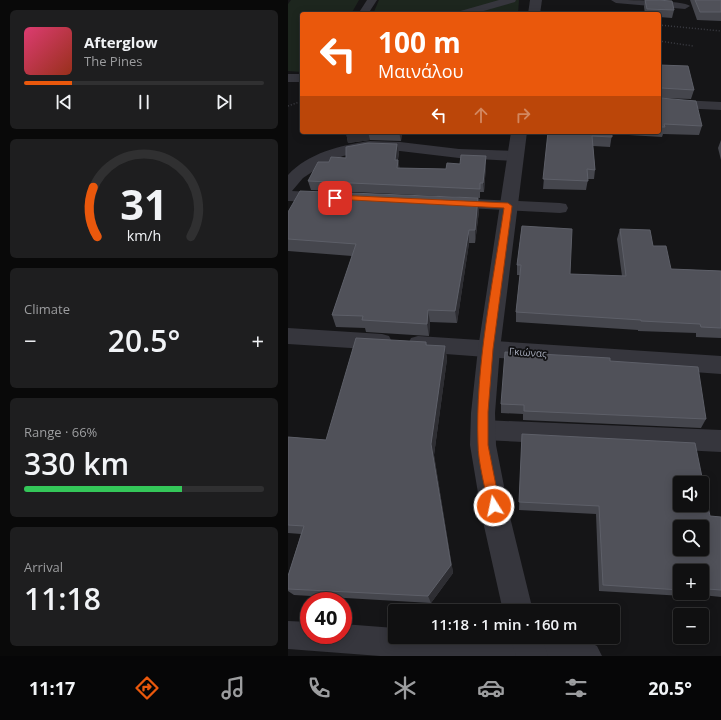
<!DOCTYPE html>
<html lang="en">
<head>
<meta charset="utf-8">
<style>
  :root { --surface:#101011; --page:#1e1e1f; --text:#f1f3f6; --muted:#9c9d9f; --line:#303031; --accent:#ea580c }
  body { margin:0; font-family:"Open Sans",sans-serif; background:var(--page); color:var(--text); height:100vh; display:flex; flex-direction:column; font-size:15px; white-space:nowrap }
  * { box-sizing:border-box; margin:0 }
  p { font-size:13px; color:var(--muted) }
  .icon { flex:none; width:22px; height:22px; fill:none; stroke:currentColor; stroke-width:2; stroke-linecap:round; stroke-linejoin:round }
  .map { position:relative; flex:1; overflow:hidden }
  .panel { display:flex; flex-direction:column; gap:10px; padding:10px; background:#090909; width:288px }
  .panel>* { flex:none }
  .hud { position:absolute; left:12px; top:12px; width:361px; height:122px; border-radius:4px; box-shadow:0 2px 10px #0003,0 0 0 1px var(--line); background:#ea580c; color:#fff; overflow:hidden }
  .buttons { position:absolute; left:385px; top:476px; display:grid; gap:8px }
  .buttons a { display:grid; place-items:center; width:36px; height:36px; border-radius:4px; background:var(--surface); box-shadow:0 2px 10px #0003,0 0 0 1px var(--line); font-size:20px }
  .speed { position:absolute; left:12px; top:592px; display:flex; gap:8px; font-size:20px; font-weight:700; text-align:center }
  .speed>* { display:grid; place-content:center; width:52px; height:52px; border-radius:50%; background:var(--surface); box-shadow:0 2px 10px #0003,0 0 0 1px var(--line); line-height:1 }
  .speed .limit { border:6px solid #d22; background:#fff; color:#111 }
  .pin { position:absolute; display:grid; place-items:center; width:34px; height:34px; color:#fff; margin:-17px; border-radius:8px; box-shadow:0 2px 6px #0006 }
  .me { position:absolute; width:44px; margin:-22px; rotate:350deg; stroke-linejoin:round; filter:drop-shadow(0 0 3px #0008) }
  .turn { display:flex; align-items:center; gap:14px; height:84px; padding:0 12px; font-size:18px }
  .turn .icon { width:52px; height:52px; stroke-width:2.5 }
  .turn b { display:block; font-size:28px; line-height:34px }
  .lanes { display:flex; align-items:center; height:38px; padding:0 12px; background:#0003; justify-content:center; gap:20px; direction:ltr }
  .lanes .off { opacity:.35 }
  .big { font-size:30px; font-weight:600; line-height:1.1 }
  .panel .tile { flex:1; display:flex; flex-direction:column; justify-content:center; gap:6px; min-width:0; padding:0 14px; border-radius:6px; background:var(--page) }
  .panel .dial { align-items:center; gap:0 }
  .dial svg { height:104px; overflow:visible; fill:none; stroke:var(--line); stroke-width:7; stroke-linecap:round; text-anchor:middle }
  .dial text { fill:var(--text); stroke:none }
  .song { display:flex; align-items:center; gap:12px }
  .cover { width:48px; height:48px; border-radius:6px; background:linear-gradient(135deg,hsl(340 70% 55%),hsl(10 70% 35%)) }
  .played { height:4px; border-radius:2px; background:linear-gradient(90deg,var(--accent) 20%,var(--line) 20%) }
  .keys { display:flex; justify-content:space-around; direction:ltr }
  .heat { display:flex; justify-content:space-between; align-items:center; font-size:22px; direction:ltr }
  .charge { height:6px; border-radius:3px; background:linear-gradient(90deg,#34c759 66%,var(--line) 0) }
  .trip { position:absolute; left:100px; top:604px; width:232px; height:40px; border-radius:4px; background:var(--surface); box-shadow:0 2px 10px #0003,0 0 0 1px var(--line); font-weight:600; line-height:40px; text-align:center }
  .tab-bar { display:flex; height:64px; justify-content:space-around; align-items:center; background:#060607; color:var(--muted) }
  .tab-bar .icon { width:28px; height:28px }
  .tab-bar .selected { color:var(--accent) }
  .tab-bar b { font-size:18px; color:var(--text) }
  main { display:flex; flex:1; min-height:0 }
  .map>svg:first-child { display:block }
  .green { fill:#1d261e }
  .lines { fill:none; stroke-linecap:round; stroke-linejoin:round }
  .path { stroke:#3c3d44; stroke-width:1.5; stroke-dasharray:1 2; stroke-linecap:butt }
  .minor { fill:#36363d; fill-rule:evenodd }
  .tertiary { fill:#36363d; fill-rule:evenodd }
  .wall { fill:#45464d; fill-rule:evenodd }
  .shaded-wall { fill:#2e2e33 }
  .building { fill:#505159; stroke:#5d5f68; fill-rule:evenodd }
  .route { fill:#ea580c; stroke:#983908 }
  .labels { text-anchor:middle; stroke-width:3.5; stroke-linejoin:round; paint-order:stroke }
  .street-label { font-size:10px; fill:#a5aab9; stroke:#101012 }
</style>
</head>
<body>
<main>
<section class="panel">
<div class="tile">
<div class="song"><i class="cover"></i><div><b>Afterglow</b><p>The Pines</p></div></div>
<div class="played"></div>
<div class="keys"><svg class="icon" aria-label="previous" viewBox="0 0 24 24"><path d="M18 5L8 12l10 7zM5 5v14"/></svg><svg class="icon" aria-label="pause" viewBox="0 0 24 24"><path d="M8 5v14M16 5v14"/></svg><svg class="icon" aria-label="next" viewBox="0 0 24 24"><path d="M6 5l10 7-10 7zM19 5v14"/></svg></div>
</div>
<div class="tile dial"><svg viewBox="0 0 100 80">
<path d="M14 69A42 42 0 1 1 86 69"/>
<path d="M14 69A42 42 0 0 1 11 31" stroke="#ea580c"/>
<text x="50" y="56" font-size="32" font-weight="700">31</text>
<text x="50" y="72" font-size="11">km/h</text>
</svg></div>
<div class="tile"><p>Climate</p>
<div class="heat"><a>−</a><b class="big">20.5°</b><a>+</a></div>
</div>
<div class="tile"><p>Range · 66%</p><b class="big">330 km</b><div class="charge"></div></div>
<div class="tile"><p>Arrival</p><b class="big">11:18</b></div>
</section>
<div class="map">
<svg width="433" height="656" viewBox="0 0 433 656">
  <rect width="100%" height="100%" fill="#151517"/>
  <g class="green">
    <polygon points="3,0 71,0 63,14 14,14 14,72 0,71 0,4"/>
    <polygon points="91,0 231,0 230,14 85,14"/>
  </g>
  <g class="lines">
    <g class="path">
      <polyline points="371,25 433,31"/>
      <polyline points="371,41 405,46"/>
      <polyline points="0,106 14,101"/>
    </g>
    <g class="minor">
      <polygon points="79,0 89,0 80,14 70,14"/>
      <polygon points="211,0 228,0 227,2 185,14 168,14 169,12"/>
      <path d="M 323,0 C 335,0 396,0 402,6 L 397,9 L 328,3 Z"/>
      <rect x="0" y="74" width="14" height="8"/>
      <polygon points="371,99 433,102 433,110 371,107"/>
      <path d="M 82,141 L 112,142 L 171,149 L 227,151 L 232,153 L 235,156 L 232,159 L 227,161 L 171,158 L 112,151 L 82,150 L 55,156 L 33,166 L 15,178 L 4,191 L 42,193 L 44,197 L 42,201 L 36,202 L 0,201 L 0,175 C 20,153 53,145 82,141 Z"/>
      <polygon points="164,198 272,203 278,204 280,208 278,212 272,213 158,207 156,203 158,199"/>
      <polygon points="0,328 94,334 101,336 104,342 101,348 94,350 0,344"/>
      <polygon points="130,336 433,356 433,374 130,352 123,350 120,344 123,338"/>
      <polygon points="195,420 433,430 433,452 195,440 187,437 184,430 187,423"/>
      <polygon points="0,621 21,622 21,635 55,635 55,624 107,628 107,637 237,637 299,641 309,646 314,656 92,656 0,649"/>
    </g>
    <g class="tertiary">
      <polygon points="242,0 254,0 252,14 240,14"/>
      <polygon points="223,132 239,132 212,349 207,413 208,445 222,517 245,611 215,611 194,517 182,445 183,413 190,349"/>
      <polygon points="222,637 254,637 260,656 228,656"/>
    </g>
  </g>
  <g class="wall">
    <polygon points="357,0 369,0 386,10 384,18 371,17 371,14 357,14 356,7"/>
    <polygon points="402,0 433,0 433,21 409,20"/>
    <polygon points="371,65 406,90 403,99 372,98 414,126 411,135 375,134 374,137 324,134 322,147 305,146 307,170 306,179 300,179 298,190 255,189 260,132 371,132"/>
    <polygon points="58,132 114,132 113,141 82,140 60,143"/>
    <polygon points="433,140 433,160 430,148"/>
    <polygon points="109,144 111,152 110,160 111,168 158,169 172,164 198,156 198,165 196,192 192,192 192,198 23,190 20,181 41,162"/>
    <polygon points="190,198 191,211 187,243 181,243 169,323 142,322 141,336 78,332 77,328 48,327 44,315 64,256 0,251 0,212"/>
    <polygon points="234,226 282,274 334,276 329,239 332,229 365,246 383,269 433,271 433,338 408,337 408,333 350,331 350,330 228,322 228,312 232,275 229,275 229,265"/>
    <polygon points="138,342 139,345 157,346 159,359 146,455 165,573 143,603 6,595 0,591 0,576 13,534 0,533 0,437 38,440"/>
    <polygon points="322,361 418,419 413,428 235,420 235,414 213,413 213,404"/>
    <path d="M 234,434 L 422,516 L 433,517 L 433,597 L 414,595 L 412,597 L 311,591 L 308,514 L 231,510 ZM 392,571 L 414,571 L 414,593 L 392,593 Z"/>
  </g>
  <g class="shaded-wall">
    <polygon points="58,132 80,132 82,140 60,143"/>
    <polygon points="111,132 114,132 113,141"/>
    <polygon points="109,144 111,152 108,169 107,160"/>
    <polygon points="198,156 198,165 196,192 195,183"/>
    <polygon points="110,160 112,169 109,168"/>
    <polygon points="190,198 191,211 187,243 187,230"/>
    <polygon points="181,230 181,243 169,323 167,311"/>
    <polygon points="140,310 142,322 141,336 139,324"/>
    <polygon points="157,346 159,359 146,455 165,573 143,603 140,596 143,444"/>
  </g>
  <g class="building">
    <polygon points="357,0 369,0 384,1 386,10 359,9"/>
    <polygon points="407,0 433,0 433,12 412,12"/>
    <polygon points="371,65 400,66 406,90 373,88 372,98 408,101 414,126 376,124 377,127 371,127"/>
    <polygon points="260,132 324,132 324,137 304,136 307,170 299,169 300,181 255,179"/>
    <polygon points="80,143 109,144 107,160 110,160 109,168 158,169 159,163 172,164 173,155 198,156 195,183 192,183 192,189 20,181 30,162 41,162 43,157 58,158 58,147"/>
    <polygon points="12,191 190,198 187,230 181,230 167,311 140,310 139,324 74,320 75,316 44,315 68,244 0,239 0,212"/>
    <polygon points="234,226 284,229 282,274 338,276 332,229 362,230 365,246 378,246 383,269 433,271 433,328 413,327 412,324 353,321 353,320 228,312 233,265 229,265"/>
    <polygon points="68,338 138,342 138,345 157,346 143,444 163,565 140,596 0,589 0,576 16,526 0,525 0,437 38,440"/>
    <polygon points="217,352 322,358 322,361 410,367 418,419 236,411 236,405 213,404"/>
    <path d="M 234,434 L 407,443 L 422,516 L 433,517 L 433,590 L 419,589 L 419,591 L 414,591 L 414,571 L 392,571 L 392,590 L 315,585 L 311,506 L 231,502 ZM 392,483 L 414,483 L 414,505 L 392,505 ZM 392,527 L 414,527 L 414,549 L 392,549 Z"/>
  </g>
  <path class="route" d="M 47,195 L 220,203 L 224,206 L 205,349 L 200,412 L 200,445 L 212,506 L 210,510 L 206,511 L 202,510 L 200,506 C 197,485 190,463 190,443 C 187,367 205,283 216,208 L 45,199 L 45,196 Z"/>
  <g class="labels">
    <g class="street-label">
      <text transform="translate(240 352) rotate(4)" y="4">Γκιώνας</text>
    </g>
  </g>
</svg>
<div class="buttons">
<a><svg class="icon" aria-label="sound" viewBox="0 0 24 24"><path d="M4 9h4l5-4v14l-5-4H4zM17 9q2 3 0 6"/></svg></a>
<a><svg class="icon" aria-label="search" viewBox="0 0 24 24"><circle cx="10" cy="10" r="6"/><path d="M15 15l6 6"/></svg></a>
<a>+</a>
<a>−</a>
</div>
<div class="speed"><div class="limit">40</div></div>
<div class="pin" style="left:47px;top:198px;background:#d93025"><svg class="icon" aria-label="arrive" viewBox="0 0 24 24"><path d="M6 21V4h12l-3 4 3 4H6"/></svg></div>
<svg class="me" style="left:206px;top:506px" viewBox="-20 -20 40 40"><circle r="17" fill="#ea580c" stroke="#fff" stroke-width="3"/><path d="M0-11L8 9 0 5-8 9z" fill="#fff"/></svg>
<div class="trip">11:18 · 1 min · 160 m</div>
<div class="hud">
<div class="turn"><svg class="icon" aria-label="left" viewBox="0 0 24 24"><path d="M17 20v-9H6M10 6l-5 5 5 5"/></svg><div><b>100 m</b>Μαινάλου</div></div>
<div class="lanes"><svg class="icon" aria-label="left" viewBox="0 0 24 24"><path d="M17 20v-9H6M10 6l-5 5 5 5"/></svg><svg class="icon off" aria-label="ahead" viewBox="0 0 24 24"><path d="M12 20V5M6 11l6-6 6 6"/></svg><svg class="icon off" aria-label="right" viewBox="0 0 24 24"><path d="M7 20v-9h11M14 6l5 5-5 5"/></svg></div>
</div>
</div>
</main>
<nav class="tab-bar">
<b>11:17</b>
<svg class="icon selected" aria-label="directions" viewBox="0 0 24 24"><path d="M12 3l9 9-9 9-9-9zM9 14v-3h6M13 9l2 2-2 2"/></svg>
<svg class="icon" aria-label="music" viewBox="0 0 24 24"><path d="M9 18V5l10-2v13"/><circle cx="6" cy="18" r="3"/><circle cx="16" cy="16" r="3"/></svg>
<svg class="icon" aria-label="phone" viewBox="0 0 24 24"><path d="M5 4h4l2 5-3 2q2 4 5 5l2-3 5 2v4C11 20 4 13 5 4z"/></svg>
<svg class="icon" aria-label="climate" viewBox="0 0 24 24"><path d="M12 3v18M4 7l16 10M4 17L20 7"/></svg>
<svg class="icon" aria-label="car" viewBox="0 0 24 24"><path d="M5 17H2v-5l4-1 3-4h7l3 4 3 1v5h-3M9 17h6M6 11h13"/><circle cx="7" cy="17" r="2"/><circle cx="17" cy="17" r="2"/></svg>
<svg class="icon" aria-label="filters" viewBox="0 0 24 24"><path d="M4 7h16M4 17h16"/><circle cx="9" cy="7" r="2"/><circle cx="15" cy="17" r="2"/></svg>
<b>20.5°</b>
</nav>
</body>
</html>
